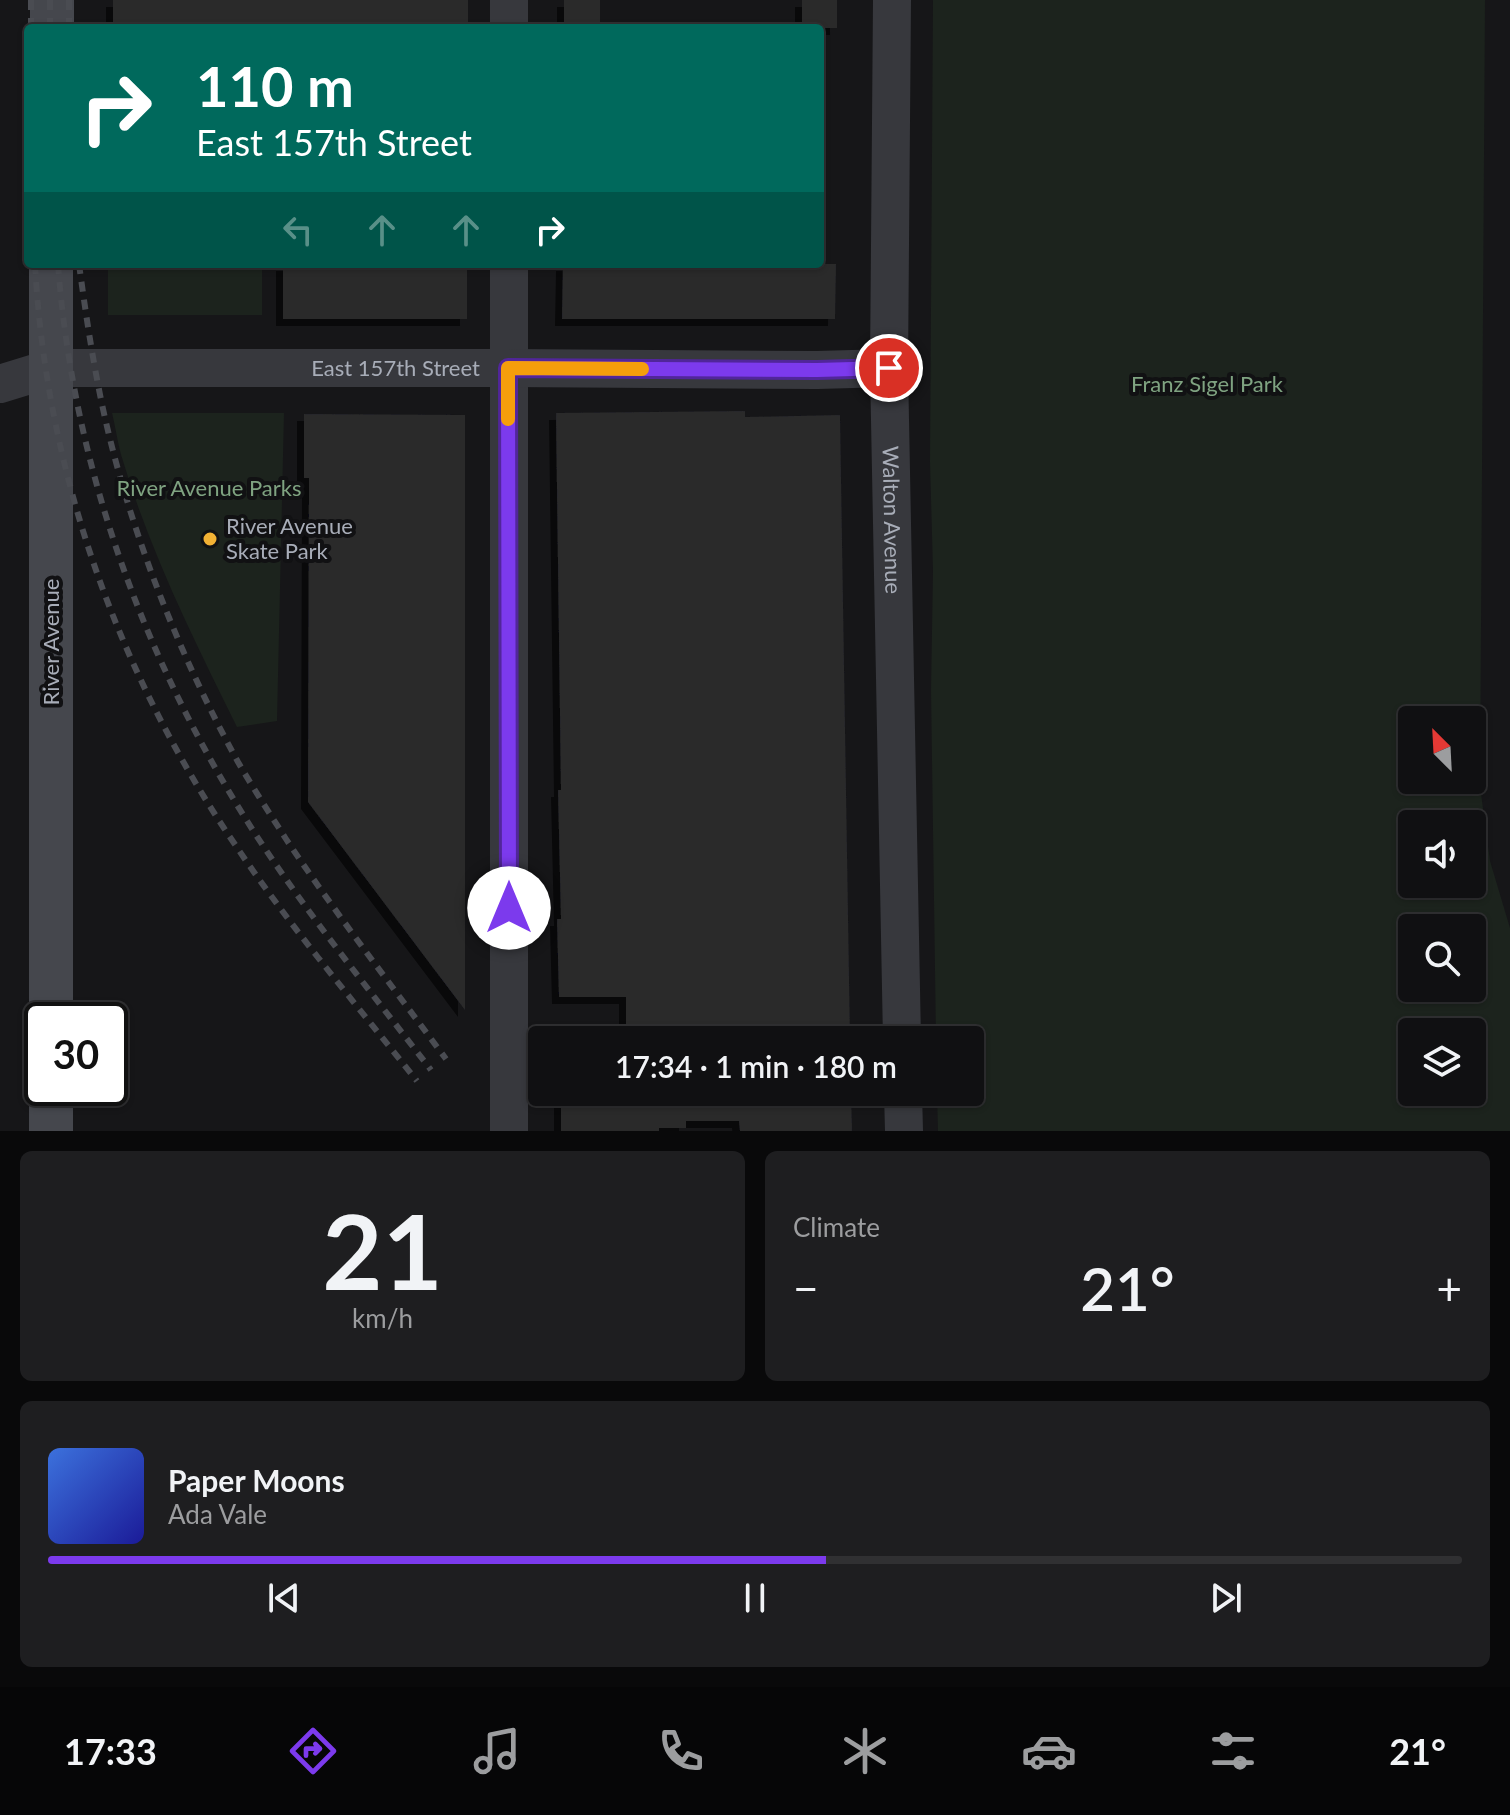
<!DOCTYPE html>
<html lang="en">
<head>
<meta charset="utf-8">
<style>
  :root { --surface:#101012; --page:#1e1e20; --text:#f1f3f6; --muted:#9c9d9f; --line:#303032; --accent:#7c3aed }
  body { margin:0; font-family:Lato,sans-serif; background:var(--page); color:var(--text); height:100vh; display:flex; flex-direction:column; font-size:30px; white-space:nowrap }
  * { box-sizing:border-box; margin:0 }
  p { font-size:26px; color:var(--muted) }
  .icon { flex:none; width:44px; height:44px; fill:none; stroke:currentColor; stroke-width:2; stroke-linecap:round; stroke-linejoin:round }
  .map { position:relative; height:1131px; overflow:hidden }
  .panel { display:flex; flex-direction:column; gap:20px; padding:20px; background:#09090a; flex:1 }
  .panel>* { flex:none }
  .guide { position:absolute; left:24px; top:24px; width:800px; height:244px; border-radius:8px; box-shadow:0 2px 6px #0004,0 0 0 2px var(--line); background:#00695c; color:#fff; overflow:hidden }
  .needle { width:52px; rotate:336deg }
  .controls { position:absolute; left:1398px; top:706px; display:grid; gap:16px }
  .controls a { display:grid; place-items:center; width:88px; height:88px; border-radius:8px; background:var(--surface); box-shadow:0 2px 6px #0004,0 0 0 2px var(--line); font-size:40px }
  .speed { position:absolute; left:24px; top:1002px; display:flex; gap:16px; font-size:40px; font-weight:700; text-align:center }
  .speed>* { display:grid; place-content:center; width:104px; height:104px; border-radius:50%; background:var(--surface); box-shadow:0 2px 6px #0004,0 0 0 2px var(--line); line-height:1 }
  .speed .limit { border:4px solid #111; border-radius:12px; background:#fff; color:#111 }
  .pin { position:absolute; display:grid; place-items:center; width:68px; height:68px; color:#fff; margin:-34px; border:4px solid #fff; border-radius:50%; box-shadow:0 2px 8px #0007 }
  .me { position:absolute; width:88px; margin:-44px; rotate:0deg; stroke-linejoin:round; filter:drop-shadow(0 0 6px #0008) }
  .turn { display:flex; align-items:center; gap:28px; height:168px; padding:0 40px; font-size:36px }
  .turn .icon { width:104px; height:104px; stroke-width:2.5 }
  .turn b { display:block; font-size:56px; line-height:68px }
  .lanes { display:flex; align-items:center; height:76px; padding:0 40px; background:#0003; justify-content:center; gap:40px; direction:ltr }
  .lanes .off { opacity:.35 }
  .big { font-size:60px; font-weight:600; line-height:1.1 }
  .panel .card { flex:1; display:flex; flex-direction:column; justify-content:center; gap:12px; min-width:0; padding:0 28px; border-radius:12px; background:var(--page) }
  .panel .dial { align-items:center; gap:0 }
  .dial b { font-size:104px; line-height:1 }
  .song { display:flex; align-items:center; gap:24px }
  .cover { width:96px; height:96px; border-radius:12px; background:linear-gradient(135deg,hsl(220 70% 55%),hsl(240 70% 35%)) }
  .played { height:8px; border-radius:4px; background:linear-gradient(90deg,var(--accent) 55%,var(--line) 55%) }
  .keys { display:flex; justify-content:space-around; direction:ltr }
  .heat { display:flex; justify-content:space-between; align-items:center; font-size:44px; direction:ltr }
  .panel .tiles { flex:1; display:grid; gap:20px; grid-template-columns:1fr 1fr }
  .card:last-child { grid-column:span 2 }
  .trip { position:absolute; left:528px; top:1026px; width:456px; height:80px; border-radius:8px; background:var(--surface); box-shadow:0 2px 6px #0004,0 0 0 2px var(--line); font-weight:600; line-height:80px; text-align:center }
  .menu { display:flex; height:128px; justify-content:space-around; align-items:center; background:#060607; color:var(--muted) }
  .menu .icon { width:56px; height:56px }
  .menu .current { color:var(--accent) }
  .menu b { font-size:36px; color:var(--text) }
  .map>svg:first-child { display:block }
  .green { fill:#1c231d; fill-rule:evenodd }
  .building { fill:#29292c; filter:url(#shadow) }
  .lines { fill:none; stroke-linecap:round; stroke-linejoin:round }
  .street { stroke:#37383d; stroke-width:38 }
  .secondary { stroke:#45474d; stroke-width:44 }
  .rail { stroke:#4a4c52; stroke-width:6; stroke-dasharray:10 8; stroke-linecap:butt }
  .route-casing { stroke:#51269a; stroke-width:20 }
  .route { stroke:#7c3aed; stroke-width:14 }
  .slow { stroke:#f59e0b; stroke-width:14 }
  .poi-dot { fill:#f2b134; stroke:#111113; stroke-width:3 }
  .labels { text-anchor:middle; stroke-width:8; stroke-linejoin:round; paint-order:stroke }
  .street-label { font-size:22px; fill:#a8adb8; stroke:#111113 }
  .park-label { font-size:22px; fill:#7fa381; stroke:#111113 }
  .poi-label { font-size:22px; fill:#a8adb8; stroke:#111113; text-anchor:start }
</style>
</head>
<body>
<div class="map">
<svg width="1510" height="1131" viewBox="0 0 1510 1131">
  <defs>
    <filter id="shadow"><feDropShadow dx="-7" dy="7" stdDeviation="0" flood-color="#0009"/></filter>
  </defs>
  <rect width="100%" height="100%" fill="#161618"/>
  <g class="green">
    <path d="M 933,0 L 1485,0 L 1480,786 L 1490,861 L 1510,928 L 1510,1131 L 938,1131 L 937,1092 L 970,1092 L 970,1040 L 936,1040 L 931,690 L 933,571 L 930,462 ZM 1412,720 L 1472,720 L 1472,780 L 1412,780 ZM 1412,824 L 1472,824 L 1472,884 L 1412,884 ZM 1412,928 L 1472,928 L 1472,988 L 1412,988 ZM 1412,1032 L 1472,1032 L 1472,1092 L 1412,1092 Z"/>
    <rect x="108" y="264" width="154" height="51"/>
    <path d="M 112,413 L 284,413 L 277,721 L 237,727 C 194,640 151,554 123,461 C 118,446 116,429 112,413 Z"/>
  </g>
  <g class="building">
    <rect x="113" y="0" width="355" height="28"/>
    <rect x="564" y="0" width="36" height="28"/>
    <rect x="802" y="0" width="35" height="28"/>
    <rect x="283" y="264" width="184" height="55"/>
    <polygon points="563,264 836,264 835,319 562,319"/>
    <polygon points="745,411 745,417 840,415 850,1040 626,1040 626,997 559,997 557,919 561,919 558,790 561,790 556,413"/>
    <polygon points="304,414 465,415 465,1010 308,802 309,478 304,478"/>
    <polygon points="561,1092 851,1092 852,1131 740,1131 739,1121 686,1121 686,1128 659,1128 659,1131 561,1131"/>
  </g>
  <g class="lines">
    <g class="street">
      <path id="s1" d="M 892,0 L 889,368 L 902,1040"/>
      <polyline points="509,28 509,0"/>
      <polyline points="509,264 509,1131"/>
      <path id="s2" d="M 0,384 L 52,368 L 508,368 L 817,370 L 889,368"/>
      <polyline points="903,1092 904,1131"/>
    </g>
    <g class="secondary">
      <polyline points="52,28 52,0"/>
      <polyline points="51,1020 51,264"/>
      <polyline points="51,1131 51,1088"/>
    </g>
    <g class="rail">
      <polyline points="31,28 31,0"/>
      <polyline points="50,28 50,0"/>
      <polyline points="69,28 69,0"/>
      <path d="M 35,264 C 46,472 118,674 236,846 C 291,928 356,1004 417,1081"/>
      <path d="M 58,264 C 73,467 144,661 254,832 C 308,915 371,992 431,1070"/>
      <path d="M 79,264 C 87,323 96,384 111,443 C 138,551 184,664 238,762 C 253,788 270,814 286,839 C 336,914 392,986 446,1059"/>
    </g>
  </g>
  <g class="lines">
    <g class="route-casing">
      <polyline id="route" points="509,908 508,368 817,370 889,368"/>
    </g>
    <use href="#route" class="route"/>
    <polyline class="slow" points="508,419 508,368 642,369"/>
  </g>
  <circle class="poi-dot" cx="210" cy="539" r="8"/>
  <g class="labels">
    <g class="street-label">
      <text dy="8" stroke="none"><textPath href="#s2" startOffset="398">East 157th Street</textPath></text>
      <text dy="8" stroke="none"><textPath href="#s1" startOffset="520">Walton Avenue</textPath></text>
      <text transform="translate(51 642) rotate(-90)" y="8">River Avenue</text>
    </g>
    <g class="park-label">
      <text x="1207" y="392">Franz Sigel Park</text>
      <text x="209" y="496">River Avenue Parks</text>
    </g>
    <g class="poi-label">
      <text x="226" y="534">River Avenue<tspan x="226" dy="25">Skate Park</tspan></text>
    </g>
  </g>
</svg>
<div class="controls">
<a><svg class="needle" viewBox="-14 -14 28 28"><path d="M0-13l5 13h-10z" fill="#e53935"/><path d="M0 13l5-13h-10z" fill="#9c9d9f"/></svg></a>
<a><svg class="icon" aria-label="sound" viewBox="0 0 24 24"><path d="M4 9h4l5-4v14l-5-4H4zM17 9q2 3 0 6"/></svg></a>
<a><svg class="icon" aria-label="search" viewBox="0 0 24 24"><circle cx="10" cy="10" r="6"/><path d="M15 15l6 6"/></svg></a>
<a><svg class="icon" aria-label="layers" viewBox="0 0 24 24"><path d="M12 4l9 5-9 5-9-5zM3 14l9 5 9-5"/></svg></a>
</div>
<div class="speed"><div class="limit">30</div></div>
<div class="pin" style="left:889px;top:368px;background:#d93025"><svg class="icon" aria-label="arrive" viewBox="0 0 24 24"><path d="M6 21V4h12l-3 4 3 4H6"/></svg></div>
<svg class="me" style="left:509px;top:908px" viewBox="-20 -20 40 40"><circle r="19" fill="#fff"/><path d="M0-13L10 11 0 6-10 11z" fill="#7c3aed"/></svg>
<div class="trip">17:34 · 1 min · 180 m</div>
<div class="guide">
<div class="turn"><svg class="icon" aria-label="right" viewBox="0 0 24 24"><path d="M7 20v-9h11M14 6l5 5-5 5"/></svg><div><b>110 m</b>East 157th Street</div></div>
<div class="lanes"><svg class="icon off" aria-label="left" viewBox="0 0 24 24"><path d="M17 20v-9H6M10 6l-5 5 5 5"/></svg><svg class="icon off" aria-label="ahead" viewBox="0 0 24 24"><path d="M12 20V5M6 11l6-6 6 6"/></svg><svg class="icon off" aria-label="ahead" viewBox="0 0 24 24"><path d="M12 20V5M6 11l6-6 6 6"/></svg><svg class="icon" aria-label="right" viewBox="0 0 24 24"><path d="M7 20v-9h11M14 6l5 5-5 5"/></svg></div>
</div>
</div>
<section class="panel">
<div class="tiles">
<div class="card dial"><b>21</b><p>km/h</p></div>
<div class="card"><p>Climate</p>
<div class="heat"><a>−</a><b class="big">21°</b><a>+</a></div>
</div>
<div class="card">
<div class="song"><i class="cover"></i><div><b>Paper Moons</b><p>Ada Vale</p></div></div>
<div class="played"></div>
<div class="keys"><svg class="icon" aria-label="previous" viewBox="0 0 24 24"><path d="M18 5L8 12l10 7zM5 5v14"/></svg><svg class="icon" aria-label="pause" viewBox="0 0 24 24"><path d="M8 5v14M16 5v14"/></svg><svg class="icon" aria-label="next" viewBox="0 0 24 24"><path d="M6 5l10 7-10 7zM19 5v14"/></svg></div>
</div>
</div>
</section>
<nav class="menu">
<b>17:33</b>
<svg class="icon current" aria-label="directions" viewBox="0 0 24 24"><path d="M12 3l9 9-9 9-9-9zM9 14v-3h6M13 9l2 2-2 2"/></svg>
<svg class="icon" aria-label="music" viewBox="0 0 24 24"><path d="M9 18V5l10-2v13"/><circle cx="6" cy="18" r="3"/><circle cx="16" cy="16" r="3"/></svg>
<svg class="icon" aria-label="phone" viewBox="0 0 24 24"><path d="M5 4h4l2 5-3 2q2 4 5 5l2-3 5 2v4C11 20 4 13 5 4z"/></svg>
<svg class="icon" aria-label="climate" viewBox="0 0 24 24"><path d="M12 3v18M4 7l16 10M4 17L20 7"/></svg>
<svg class="icon" aria-label="car" viewBox="0 0 24 24"><path d="M5 17H2v-5l4-1 3-4h7l3 4 3 1v5h-3M9 17h6M6 11h13"/><circle cx="7" cy="17" r="2"/><circle cx="17" cy="17" r="2"/></svg>
<svg class="icon" aria-label="filters" viewBox="0 0 24 24"><path d="M4 7h16M4 17h16"/><circle cx="9" cy="7" r="2"/><circle cx="15" cy="17" r="2"/></svg>
<b>21°</b>
</nav>
</body>
</html>
